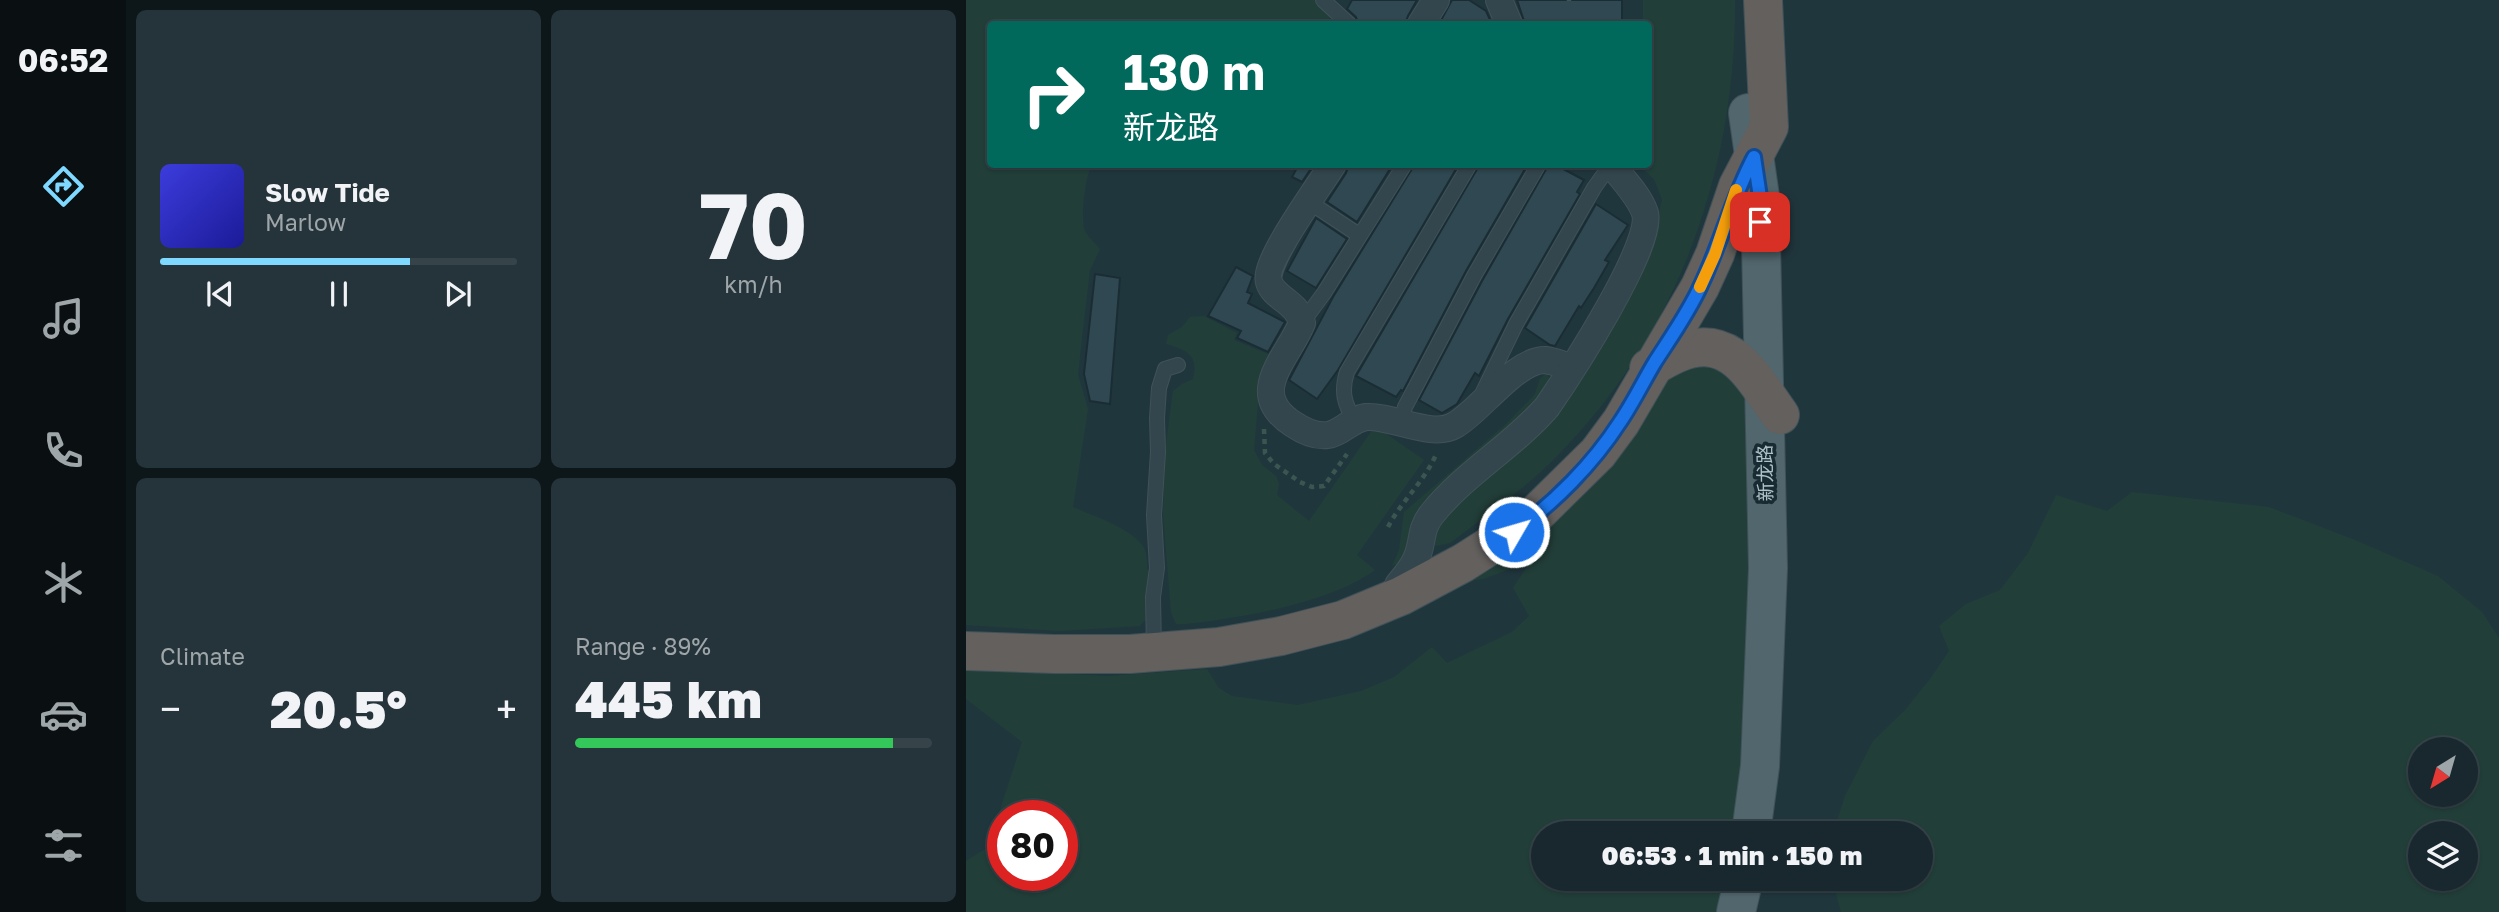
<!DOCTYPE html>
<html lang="en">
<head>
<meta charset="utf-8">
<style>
  :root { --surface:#18282e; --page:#25343a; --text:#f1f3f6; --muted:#9fa6aa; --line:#36444a; --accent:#7ed8ff }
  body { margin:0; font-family:"Golos Text","Noto Sans SC",sans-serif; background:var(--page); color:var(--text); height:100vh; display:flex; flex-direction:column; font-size:26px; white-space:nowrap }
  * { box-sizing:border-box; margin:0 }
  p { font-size:23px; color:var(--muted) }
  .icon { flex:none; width:38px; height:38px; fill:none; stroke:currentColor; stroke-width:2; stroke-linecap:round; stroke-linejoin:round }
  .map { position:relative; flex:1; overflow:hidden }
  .sheet { display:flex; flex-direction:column; gap:10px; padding:10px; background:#0d1619; width:840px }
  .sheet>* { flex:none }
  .banner { position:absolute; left:21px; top:21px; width:665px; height:147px; border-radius:7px; box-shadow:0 2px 5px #0004,0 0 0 2px var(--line); background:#00695c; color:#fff; overflow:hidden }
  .needle { width:46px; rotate:217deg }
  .buttons { position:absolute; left:1442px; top:737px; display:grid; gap:14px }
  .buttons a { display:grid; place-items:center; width:70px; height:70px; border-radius:50%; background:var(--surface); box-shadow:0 2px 5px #0004,0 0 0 2px var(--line); font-size:35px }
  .speed { position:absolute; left:21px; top:800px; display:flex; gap:14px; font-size:35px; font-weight:700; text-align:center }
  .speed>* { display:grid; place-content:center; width:91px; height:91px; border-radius:50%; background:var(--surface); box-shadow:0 2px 5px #0004,0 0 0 2px var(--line); line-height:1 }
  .speed .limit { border:10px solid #d22; background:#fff; color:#111 }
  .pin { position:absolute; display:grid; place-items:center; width:60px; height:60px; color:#fff; margin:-30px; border-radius:14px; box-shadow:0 4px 10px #0006 }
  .me { position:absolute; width:77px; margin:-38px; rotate:52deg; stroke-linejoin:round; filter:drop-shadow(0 0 5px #0008) }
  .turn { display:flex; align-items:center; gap:24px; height:147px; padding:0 21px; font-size:32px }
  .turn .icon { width:91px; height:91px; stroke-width:2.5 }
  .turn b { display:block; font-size:49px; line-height:60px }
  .big { font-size:52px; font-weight:800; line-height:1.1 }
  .sheet .widget { flex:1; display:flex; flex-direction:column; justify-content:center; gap:10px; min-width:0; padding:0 24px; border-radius:10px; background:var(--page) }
  .sheet .dial { align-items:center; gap:0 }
  .dial b { font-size:91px; line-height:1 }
  .song { display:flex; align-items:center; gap:21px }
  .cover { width:84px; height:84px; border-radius:10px; background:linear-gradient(135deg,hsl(240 70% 55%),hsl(240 70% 35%)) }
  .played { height:7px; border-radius:4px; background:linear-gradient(90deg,var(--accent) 70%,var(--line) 70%) }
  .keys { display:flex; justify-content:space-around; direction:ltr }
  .heat { display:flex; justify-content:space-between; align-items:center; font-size:38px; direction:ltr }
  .charge { height:10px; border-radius:5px; background:linear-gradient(90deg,#34c759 89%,var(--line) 0) }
  .sheet .tiles { flex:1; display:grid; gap:10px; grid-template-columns:repeat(2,1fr) }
  .trip { position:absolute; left:565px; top:821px; width:402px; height:70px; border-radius:35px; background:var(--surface); box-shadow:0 2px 5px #0004,0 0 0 2px var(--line); font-weight:800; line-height:70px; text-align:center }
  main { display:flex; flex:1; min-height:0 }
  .menu { display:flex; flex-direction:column; width:126px; justify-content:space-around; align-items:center; background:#0a1012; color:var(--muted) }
  .menu .icon { width:49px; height:49px }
  .menu .current { color:var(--accent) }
  .menu b { font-size:32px; color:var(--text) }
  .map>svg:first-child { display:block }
  .green { fill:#223e39; fill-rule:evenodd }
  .building { fill:#2f4852; stroke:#1b2d34; stroke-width:2 }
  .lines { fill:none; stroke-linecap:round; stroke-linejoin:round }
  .service-casing { stroke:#405259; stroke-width:16 }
  .minor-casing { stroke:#405259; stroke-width:28 }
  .primary-casing { stroke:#405259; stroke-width:40 }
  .trunk-casing { stroke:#3f5158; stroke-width:40 }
  .path { stroke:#3b5650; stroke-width:4.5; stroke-dasharray:5 5; stroke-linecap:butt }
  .service { stroke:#34464d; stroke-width:14 }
  .minor { stroke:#34464d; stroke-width:26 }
  .primary { stroke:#52666d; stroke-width:38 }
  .trunk { stroke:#63605e; stroke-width:38 }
  .route-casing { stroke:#114b97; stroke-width:18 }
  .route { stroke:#1a73e8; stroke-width:12 }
  .slow { stroke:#f59e0b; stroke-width:12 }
  .labels { text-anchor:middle; stroke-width:7; stroke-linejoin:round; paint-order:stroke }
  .street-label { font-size:19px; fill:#afc1c9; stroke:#192b32 }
</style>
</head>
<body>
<main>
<nav class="menu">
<b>06:52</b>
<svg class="icon current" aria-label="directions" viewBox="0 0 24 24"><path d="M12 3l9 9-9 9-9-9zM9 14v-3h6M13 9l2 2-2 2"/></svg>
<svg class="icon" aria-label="music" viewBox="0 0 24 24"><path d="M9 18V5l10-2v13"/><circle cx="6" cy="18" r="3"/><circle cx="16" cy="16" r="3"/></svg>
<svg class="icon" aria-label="phone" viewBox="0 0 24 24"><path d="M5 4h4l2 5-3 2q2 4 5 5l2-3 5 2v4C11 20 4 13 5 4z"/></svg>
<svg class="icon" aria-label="climate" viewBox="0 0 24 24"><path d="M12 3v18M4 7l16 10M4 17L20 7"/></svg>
<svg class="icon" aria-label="car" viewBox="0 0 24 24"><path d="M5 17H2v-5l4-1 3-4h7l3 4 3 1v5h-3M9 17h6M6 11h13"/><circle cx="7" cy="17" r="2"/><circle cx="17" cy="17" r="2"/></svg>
<svg class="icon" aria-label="filters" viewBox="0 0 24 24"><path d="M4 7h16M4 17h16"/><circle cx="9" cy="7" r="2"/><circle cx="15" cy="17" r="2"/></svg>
</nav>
<section class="sheet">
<div class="tiles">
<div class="widget">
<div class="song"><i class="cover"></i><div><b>Slow Tide</b><p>Marlow</p></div></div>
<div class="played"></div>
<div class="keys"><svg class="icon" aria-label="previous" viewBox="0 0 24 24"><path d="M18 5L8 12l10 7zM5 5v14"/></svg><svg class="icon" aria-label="pause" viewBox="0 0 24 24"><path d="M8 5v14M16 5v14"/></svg><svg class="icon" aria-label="next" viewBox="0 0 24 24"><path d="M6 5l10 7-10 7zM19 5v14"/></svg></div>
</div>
<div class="widget dial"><b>70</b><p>km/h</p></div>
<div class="widget"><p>Climate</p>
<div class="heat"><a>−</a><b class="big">20.5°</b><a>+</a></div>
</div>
<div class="widget"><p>Range · 89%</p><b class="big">445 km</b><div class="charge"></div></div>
</div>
</section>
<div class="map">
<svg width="1533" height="912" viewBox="0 0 1533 912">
  <rect width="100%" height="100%" fill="#20363d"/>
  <g class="green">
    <path d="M 0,0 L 351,0 L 366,15 L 360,24 L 24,24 L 24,164 L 126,165 C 119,176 114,219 119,231 C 122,237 130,244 134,249 L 124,270 L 117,329 L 112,375 L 122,409 L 107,507 C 127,516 168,529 178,548 C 182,556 180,566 183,574 L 181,618 L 174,626 L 93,631 L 0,625 Z"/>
    <path d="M 677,0 L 769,0 C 770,170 712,334 591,456 C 559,489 521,515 484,543 L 470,546 L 464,542 L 469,523 L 518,476 L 683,254 L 696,200 L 688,179 L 672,165 L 682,164 L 682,24 L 677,24 Z"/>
    <path d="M 238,316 L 271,333 L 268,340 L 310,357 L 294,379 L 288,450 L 296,465 L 310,476 L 313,484 L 311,495 L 343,521 L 409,426 L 458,460 L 391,555 L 409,570 C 363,603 276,618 219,624 L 210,624 L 205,612 L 197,514 L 199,451 L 207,391 L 216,384 L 227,379 C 233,355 221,350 200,344 L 202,335 L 216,327 L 224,317 Z"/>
    <path d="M 747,363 L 774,383 L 781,404 L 787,590 L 771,833 L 578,833 L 578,878 L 763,879 L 756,912 L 0,912 L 0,861 L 22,847 L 56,742 L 0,699 L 0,669 L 142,676 L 241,669 L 253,688 L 266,696 L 332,705 L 395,691 L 428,677 L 466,647 L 481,663 L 546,632 L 563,616 L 547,588 L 564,562 L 517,579 L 497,582 L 522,571 L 543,556 L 695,385 L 711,371 ZM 37,816 L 96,816 L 96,875 L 37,875 Z"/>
    <polygon points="580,373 585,379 583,388 445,537 436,562 426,566 433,550 438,512 540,424 569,394 574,379"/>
    <path d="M 1166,492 L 1303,507 L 1389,540 L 1472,576 L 1516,612 L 1533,638 L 1533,912 L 875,912 L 866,879 L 956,878 L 956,833 L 867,833 L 879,796 L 907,741 L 939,710 L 964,679 L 983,651 L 973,626 L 1000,604 L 1034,590 L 1062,553 L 1090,495 L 1141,511 ZM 1454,749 L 1500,749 L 1500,794 L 1454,794 ZM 1454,833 L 1500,833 L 1500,878 L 1454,878 Z"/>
  </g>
  <g class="building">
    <polygon points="386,0 451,0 442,16 439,24 392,24 390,17 381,9"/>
    <polygon points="486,0 503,0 520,11 526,24 473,24"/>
    <polygon points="551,0 656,0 656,24 559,24"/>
    <polygon points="333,164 348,164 336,182 326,177"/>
    <polygon points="383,164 427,164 391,222 361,202 380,173"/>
    <polygon points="449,164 493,164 372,370 351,399 323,380 367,297"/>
    <polygon points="514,164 562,164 500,271 437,391 435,390 430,397 390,376"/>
    <polygon points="583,164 588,164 618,180 611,192 614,194 542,319 513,376 509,373 491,404 476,413 453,400 516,281"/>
    <polygon points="630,204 662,225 639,260 643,262 628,288 615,308 613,306 589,346 584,345 559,328"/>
    <polygon points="350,218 381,239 350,288 321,271"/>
    <polygon points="270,267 287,276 281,292 286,294 282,303 319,322 302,352 271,338 275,331 242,316"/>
    <polygon points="129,274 154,278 144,404 124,401 118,374"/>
  </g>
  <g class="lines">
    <g class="service-casing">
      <g id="service">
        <polyline points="357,0 383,24"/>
        <polyline points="343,202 393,235"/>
        <polyline points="336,323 358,293 439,164"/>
        <polyline points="517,392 550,324 628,188 645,164"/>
        <path d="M 389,421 C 378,404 375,391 381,372 L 504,164"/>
        <polyline points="434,422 439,407 508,276 573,164"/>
        <polyline points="188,650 187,597 191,568 188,515 192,452 191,418 193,388 199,369 212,365"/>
      </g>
    </g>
    <g class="minor-casing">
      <g id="minor">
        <polyline points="533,0 543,24"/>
        <polyline points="455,24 470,0"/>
        <path d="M 367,164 C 355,184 296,263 303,282 C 308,299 331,301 336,323 C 322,358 279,393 327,424 C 336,430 349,437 362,435 C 376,433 385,419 400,417 C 426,415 466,439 489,425 C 514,411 549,360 579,360 C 588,361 597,365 605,367"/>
        <path d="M 435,596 L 432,585 C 438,577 446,569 450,559 C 458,542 453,530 466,514 C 499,473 547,446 581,407 C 603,375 688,245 679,213 C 673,195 656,179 645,164"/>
      </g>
    </g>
    <g class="primary-casing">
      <g id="primary">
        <polyline points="782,113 794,197 802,568 794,766 785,833"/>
        <polyline points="770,912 778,878"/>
      </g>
    </g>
    <g class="trunk-casing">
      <g id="trunk">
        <path d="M 683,368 C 693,363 702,357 712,353 C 766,331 787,378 814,415"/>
        <polyline points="0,651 88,654 164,654 253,647 315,636 377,620 435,596 497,563 563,521 632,453 655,422 734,287 749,254 772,186 803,127 797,0"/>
      </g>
    </g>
    <g class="path">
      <polyline points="603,0 603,1"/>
      <polyline points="298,429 299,453 308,464 334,482 346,487 358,486 381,454"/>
      <path d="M 422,527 C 436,500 460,480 471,452"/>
    </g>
    <use href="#service" class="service"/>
    <use href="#minor" class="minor"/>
    <use href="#primary" class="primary"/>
    <use href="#trunk" class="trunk"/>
  </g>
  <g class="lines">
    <g class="route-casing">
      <path id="route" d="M 548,532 C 588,503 627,464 654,422 C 667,403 677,382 689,362 C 705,337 723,312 735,285 C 755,243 766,198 788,157 L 794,197 L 794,222"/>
    </g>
    <use href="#route" class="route"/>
    <polyline class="slow" points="734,287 749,254 770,190"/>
  </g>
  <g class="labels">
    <g class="street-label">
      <text transform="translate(799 473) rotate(-91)" y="7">新龙路</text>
    </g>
  </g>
</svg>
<div class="buttons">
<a><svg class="needle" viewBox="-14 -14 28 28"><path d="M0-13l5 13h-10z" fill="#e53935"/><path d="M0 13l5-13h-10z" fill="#9fa6aa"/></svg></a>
<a><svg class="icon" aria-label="layers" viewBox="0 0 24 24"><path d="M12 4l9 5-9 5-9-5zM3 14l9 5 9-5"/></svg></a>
</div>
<div class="speed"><div class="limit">80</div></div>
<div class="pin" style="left:794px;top:222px;background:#d93025"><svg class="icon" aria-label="arrive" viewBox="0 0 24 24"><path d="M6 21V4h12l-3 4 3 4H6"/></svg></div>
<svg class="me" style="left:548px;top:532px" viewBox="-20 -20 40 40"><circle r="17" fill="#1a73e8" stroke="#fff" stroke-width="3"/><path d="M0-11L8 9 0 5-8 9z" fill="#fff"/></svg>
<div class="trip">06:53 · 1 min · 150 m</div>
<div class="banner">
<div class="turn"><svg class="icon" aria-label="right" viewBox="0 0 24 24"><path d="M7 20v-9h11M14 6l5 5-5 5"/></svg><div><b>130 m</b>新龙路</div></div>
</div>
</div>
</main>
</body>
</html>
